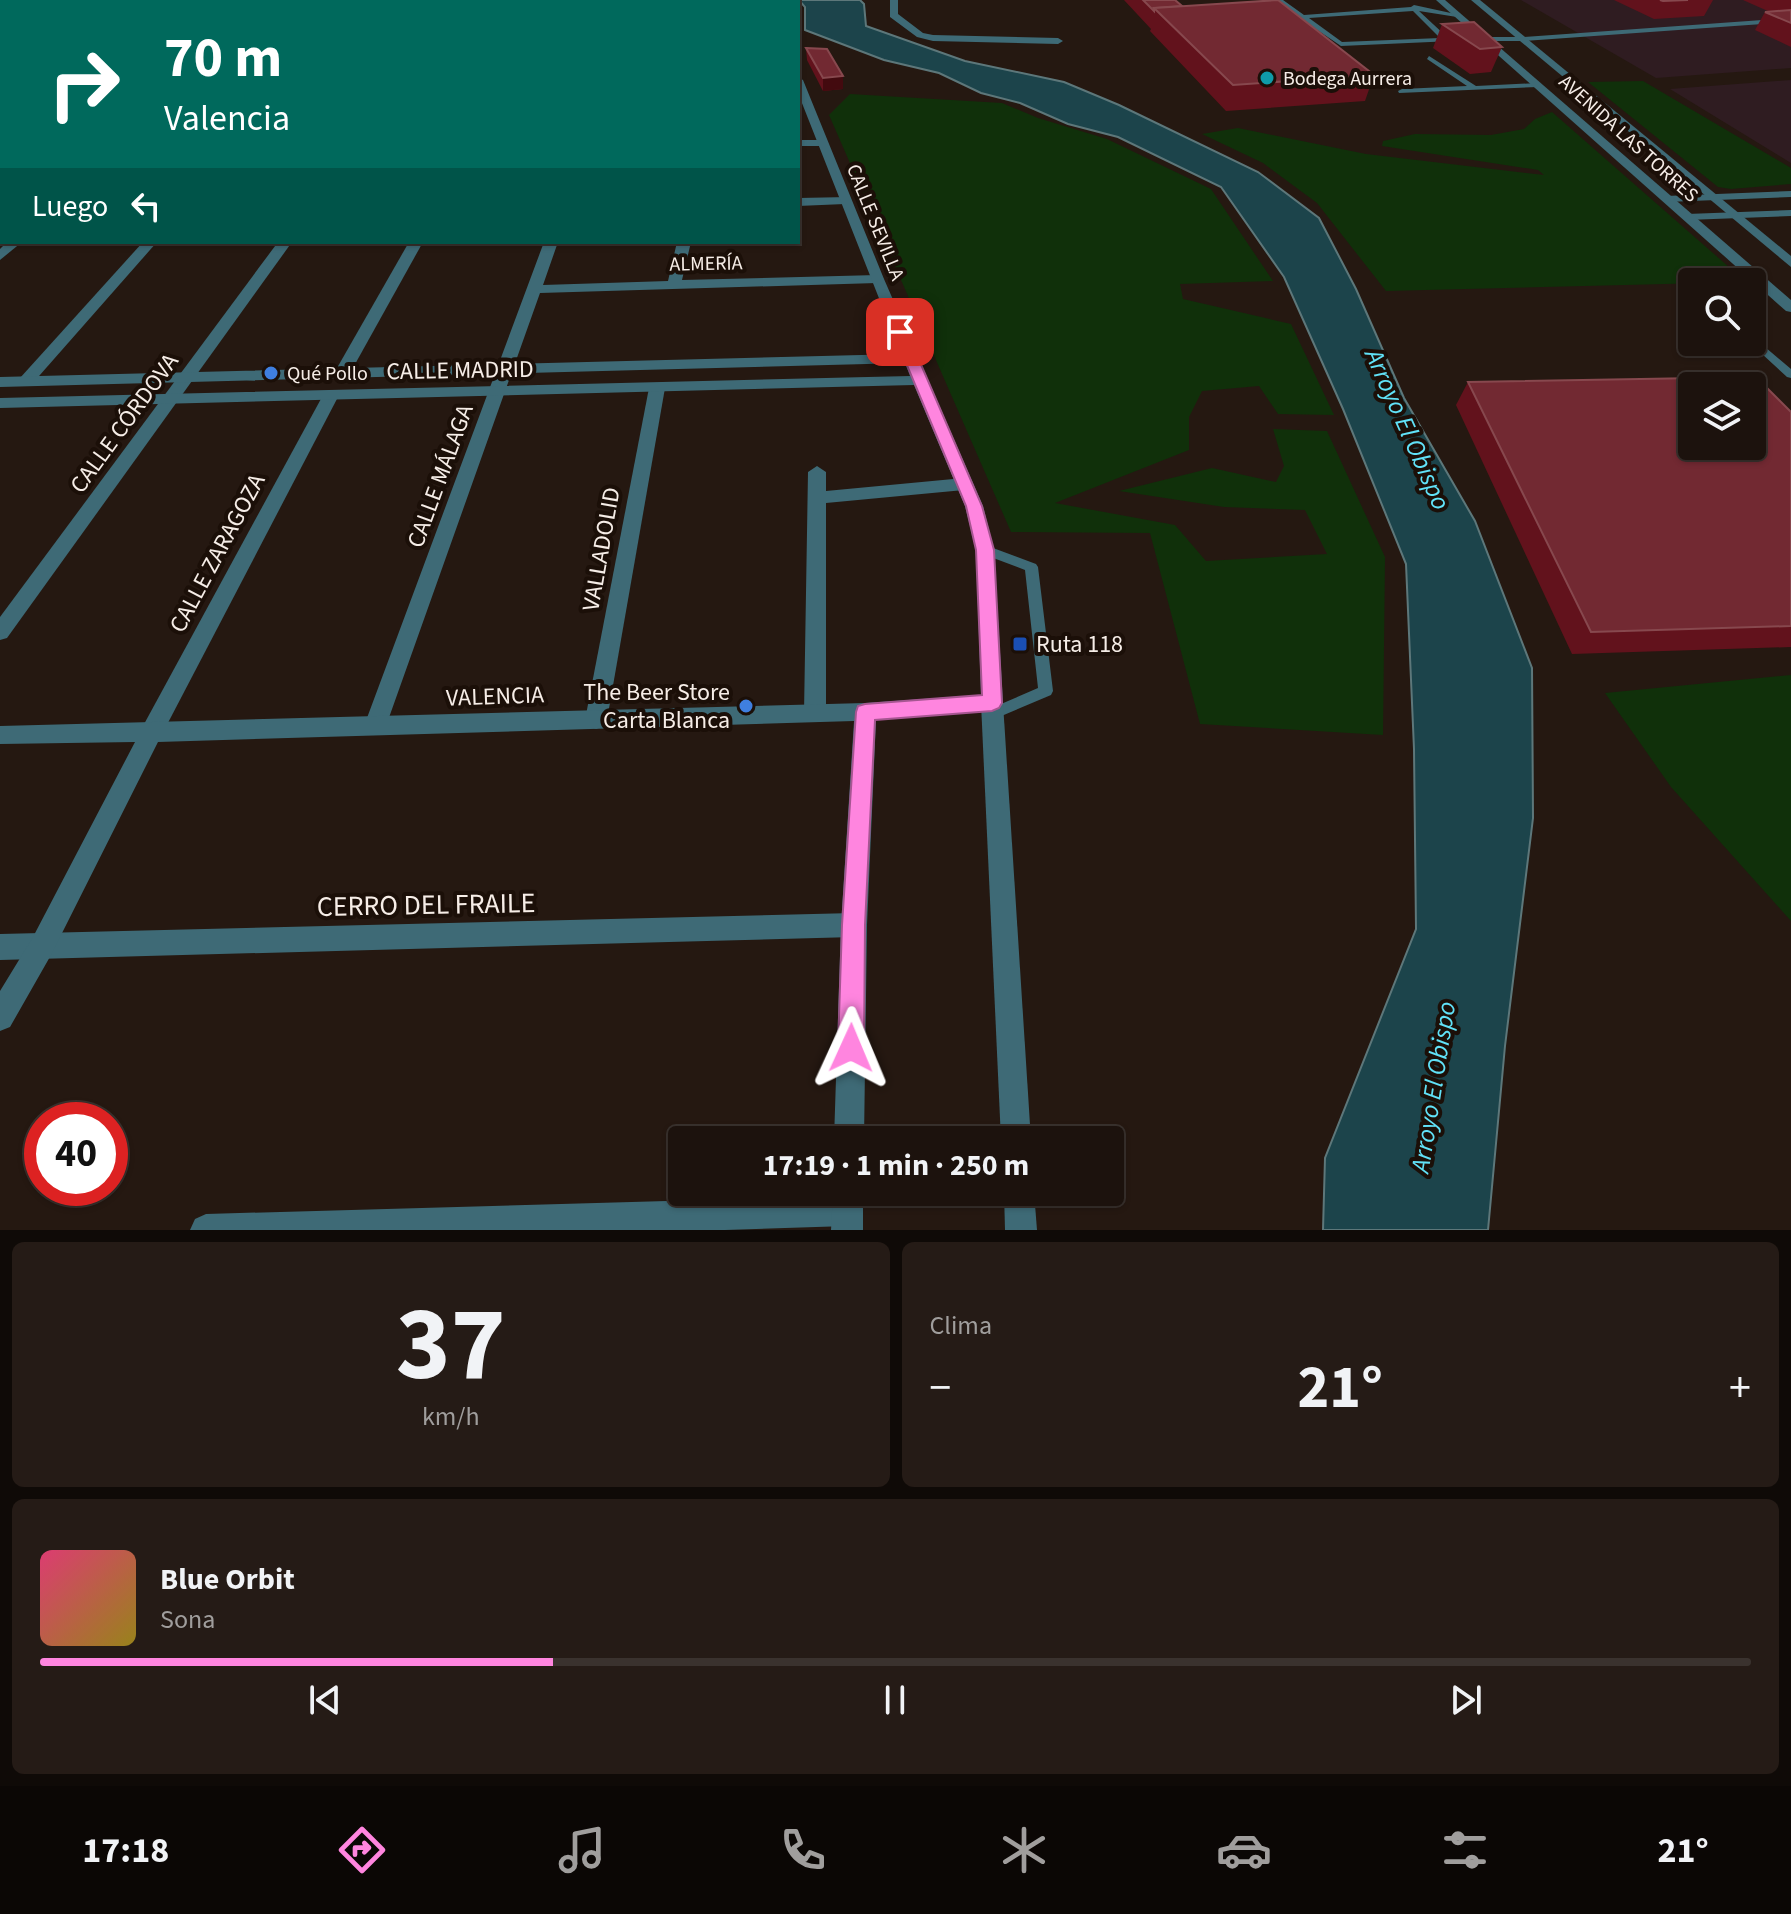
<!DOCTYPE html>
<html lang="es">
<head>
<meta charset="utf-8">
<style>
  :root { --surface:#1c120d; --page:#251b16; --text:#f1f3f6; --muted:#a09e9d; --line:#3a322e; --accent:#ff85df }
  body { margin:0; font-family:"Source Sans 3",sans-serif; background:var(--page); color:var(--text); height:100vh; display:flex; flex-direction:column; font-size:30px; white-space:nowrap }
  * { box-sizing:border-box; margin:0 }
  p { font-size:26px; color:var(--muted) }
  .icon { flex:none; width:44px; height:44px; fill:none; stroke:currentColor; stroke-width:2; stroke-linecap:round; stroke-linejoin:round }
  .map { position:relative; height:1230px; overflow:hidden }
  .sheet { display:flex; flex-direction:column; gap:12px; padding:12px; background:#0f0a07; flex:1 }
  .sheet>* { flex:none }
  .banner { position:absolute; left:0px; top:0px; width:800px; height:244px; box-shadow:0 2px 6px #0004,0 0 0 2px var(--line); background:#00695c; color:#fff; overflow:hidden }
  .tools { position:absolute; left:1678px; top:268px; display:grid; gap:16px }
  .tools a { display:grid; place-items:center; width:88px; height:88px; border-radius:8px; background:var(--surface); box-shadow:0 2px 6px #0004,0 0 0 2px var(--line); font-size:40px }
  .speed { position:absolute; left:24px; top:1102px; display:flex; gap:16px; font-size:40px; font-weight:700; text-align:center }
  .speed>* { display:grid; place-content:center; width:104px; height:104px; border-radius:50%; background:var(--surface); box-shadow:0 2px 6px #0004,0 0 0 2px var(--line); line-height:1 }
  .speed .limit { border:12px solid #d22; background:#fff; color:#111 }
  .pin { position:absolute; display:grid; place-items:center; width:68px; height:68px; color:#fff; margin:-34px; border-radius:16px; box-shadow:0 4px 12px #0006 }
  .me { position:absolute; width:88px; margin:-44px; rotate:1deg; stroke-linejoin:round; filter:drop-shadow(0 0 6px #0008) }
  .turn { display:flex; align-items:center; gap:28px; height:168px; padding:0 32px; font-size:36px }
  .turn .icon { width:104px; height:104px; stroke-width:2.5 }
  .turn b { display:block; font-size:56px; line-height:68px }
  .then { display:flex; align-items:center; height:76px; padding:0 32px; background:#0003; gap:16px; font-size:30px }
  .big { font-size:60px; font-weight:700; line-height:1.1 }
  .sheet .tile { flex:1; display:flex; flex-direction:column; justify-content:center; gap:12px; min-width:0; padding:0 28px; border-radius:12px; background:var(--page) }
  .sheet .dial { align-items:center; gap:0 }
  .dial b { font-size:104px; line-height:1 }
  .song { display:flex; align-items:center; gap:24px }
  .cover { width:96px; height:96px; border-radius:12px; background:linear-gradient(135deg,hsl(340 70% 55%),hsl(50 70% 35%)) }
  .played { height:8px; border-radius:4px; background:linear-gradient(90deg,var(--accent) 30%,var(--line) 30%) }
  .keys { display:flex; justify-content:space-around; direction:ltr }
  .heat { display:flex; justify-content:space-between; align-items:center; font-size:44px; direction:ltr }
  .sheet .tiles { flex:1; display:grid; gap:12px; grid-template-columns:1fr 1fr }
  .tile:last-child { grid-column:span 2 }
  .trip { position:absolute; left:668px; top:1126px; width:456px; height:80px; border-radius:8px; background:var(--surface); box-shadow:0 2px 6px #0004,0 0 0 2px var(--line); font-weight:700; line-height:80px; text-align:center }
  .dock { display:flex; height:128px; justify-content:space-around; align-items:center; background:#0b0705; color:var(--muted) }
  .dock .icon { width:56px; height:56px }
  .dock .selected { color:var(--accent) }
  .dock b { font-size:36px; color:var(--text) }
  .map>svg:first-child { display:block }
  .industrial { fill:#2f1c21 }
  .green { fill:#10300a }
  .water { fill:#1c444b; stroke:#5d777a; stroke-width:2 }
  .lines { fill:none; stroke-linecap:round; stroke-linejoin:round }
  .service { fill:#3e6a76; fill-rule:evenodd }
  .minor { fill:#3e6a76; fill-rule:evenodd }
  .tertiary { fill:#3e6a76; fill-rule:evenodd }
  .wall { fill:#62121c }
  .shaded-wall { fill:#430a0f }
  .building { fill:#722932; stroke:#87484e; stroke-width:2; fill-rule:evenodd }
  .route { fill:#ff85df; stroke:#a65691; stroke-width:2 }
  .culture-dot { fill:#0f9aa8; stroke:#1b0f08; stroke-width:3 }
  .shop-dot { fill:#3f7fe0; stroke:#1b0f08; stroke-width:3 }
  .transit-dot { fill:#1a4fb4; stroke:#1b0f08; stroke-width:3 }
  .labels { text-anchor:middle; stroke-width:8; stroke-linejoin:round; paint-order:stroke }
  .far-poi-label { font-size:20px; fill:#f6ede7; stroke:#1b0f08; text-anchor:start }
  .far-street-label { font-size:20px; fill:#f6ede7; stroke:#1b0f08 }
  .street-label { font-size:24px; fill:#f6ede7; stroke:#1b0f08 }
  .poi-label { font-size:24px; fill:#f6ede7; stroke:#1b0f08; text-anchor:start }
  .water-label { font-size:26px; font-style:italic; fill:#61e2f8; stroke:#1b0f08 }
  .near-street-label { font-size:28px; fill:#f6ede7; stroke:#1b0f08 }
</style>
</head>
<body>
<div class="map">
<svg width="1791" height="1230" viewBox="0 0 1791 1230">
  <rect width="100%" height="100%" fill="#251811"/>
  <g class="industrial">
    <polygon points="1521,0 1791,0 1791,68 1656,78"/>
    <polygon points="1791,80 1791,163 1670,89"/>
  </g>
  <g class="green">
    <polygon points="1643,81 1791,168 1791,184 1731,189 1718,187 1588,82"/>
    <polygon points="850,94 1002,103 1038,118 1107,139 1211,189 1273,281 1180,284 1183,299 1291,324 1334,415 1278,414 1259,386 1202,391 1189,417 1189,450 1055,503 1175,525 1206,561 1327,554 1305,510 1224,507 1119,491 1212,468 1276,482 1284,466 1273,429 1327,431 1385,557 1383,735 1200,724 1150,533 1011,532 829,115"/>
    <polygon points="1552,112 1746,282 1386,291 1317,203 1263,163 1202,134 1238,128 1366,154 1544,175 1538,170 1382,146 1383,141 1415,134 1491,135 1524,129 1535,119"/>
    <polygon points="1791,675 1791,921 1671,787 1605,693"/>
  </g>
  <polygon class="water" points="799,0 860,0 864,4 866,26 965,61 1064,82 1119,105 1258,172 1319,218 1356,289 1404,398 1475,521 1532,668 1533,818 1505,1046 1488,1230 1323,1230 1325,1158 1416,929 1414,749 1406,564 1343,409 1284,277 1221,187 1118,137 1068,124 1020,103 981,93 939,73 884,60 805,30 805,7"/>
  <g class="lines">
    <g class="service">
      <path d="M 1276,0 L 1283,0 L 1304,15 L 1411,7 L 1414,5 L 1460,15 L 1457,17 L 1419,11 L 1448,38 L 1453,39 L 1453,41 L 1341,46 L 1301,19 L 1296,18 L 1297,15 ZM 1413,11 L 1440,38 L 1342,42 L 1309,18 Z"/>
      <polygon points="1791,18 1791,22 1523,41 1476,41 1473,39 1476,37 1523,37"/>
      <polygon points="1429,56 1476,86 1538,83 1542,85 1538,87 1399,93 1398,91 1402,89 1467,86 1427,59"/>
      <polygon points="1791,191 1791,197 1666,202 1662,199 1666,196"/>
      <polygon points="1791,210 1791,216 1687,220 1683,217 1687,214"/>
      <polygon points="1752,336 1791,369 1791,378 1787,377 1749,342 1752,342"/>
      <polygon points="985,545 1036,564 1038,567 1053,691 1051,695 992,720 987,718 984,714 987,710 1038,688 1025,570 980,553 978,550 980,547"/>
    </g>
    <g class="minor">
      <polygon points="890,0 898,0 898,14 923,33 933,35 1058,38 1063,41 1058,44 933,41 917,37 890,17"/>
      <rect x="0" y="3" width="2" height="6"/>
      <polygon points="798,140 822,140 828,143 822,146 798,146"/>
      <rect x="0" y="150" width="2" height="8"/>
      <polygon points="849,197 851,200 845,204 798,206 798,198"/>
      <polygon points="7,242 22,242 0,260 0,249"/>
      <polygon points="143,242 157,242 32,384 20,384 20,378"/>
      <polygon points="278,242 292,242 7,638 0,640 0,617"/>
      <polygon points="409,242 423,242 349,375 341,380 335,378 333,375"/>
      <polygon points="544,242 558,242 543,285 668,281 677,242 691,242 682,280 877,275 884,279 877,283 540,293 386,726 383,732 375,735 367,732 364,726"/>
      <polygon points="657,383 665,388 607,720 604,726 596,729 588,726 585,720 649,388"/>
      <polygon points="330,392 338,397 159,740 151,742 143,740 140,733 143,726 322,397"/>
      <polygon points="817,466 826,472 826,491 964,478 973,484 964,490 826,503 826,713 823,719 815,722 807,719 804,713 808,472"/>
      <polygon points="992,694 1000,697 1003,703 1031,1140 1001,1140 981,703 984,697"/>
      <polygon points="854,913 863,916 867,925 863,934 854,937 0,960 0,934"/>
      <polygon points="1004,1192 1034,1192 1037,1230 1005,1230"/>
      <polygon points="847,1196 858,1200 862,1211 858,1222 847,1226 725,1230 190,1230 195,1219 206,1214"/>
    </g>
    <g class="tertiary">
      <polygon points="761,0 769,0 770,2 762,2"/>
      <polygon points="1436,0 1445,0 1791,300 1791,312 1786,311"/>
      <polygon points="1471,0 1480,0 1791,256 1791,267"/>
      <polygon points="798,77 803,80 884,279 983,506 994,550 1003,703 1000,709 876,720 867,925 864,1140 834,1140 841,925 854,721 158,742 51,955 10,1027 0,1031 0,991 33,937 135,742 0,744 0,726 865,703 981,695 976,550 965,506 914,385 0,408 0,398 910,376 905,363 0,387 0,377 901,354 798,93"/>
      <polygon points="833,1192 863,1192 863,1230 831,1230"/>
    </g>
  </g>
  <g class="wall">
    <polygon points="1124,0 1175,0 1180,5 1374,75 1365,101 1226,111 1150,31 1151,29"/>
    <polygon points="1614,0 1713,0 1704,16 1654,19"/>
    <polygon points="1743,0 1791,0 1791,47 1755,30 1765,12 1770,12"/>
    <polygon points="1442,24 1502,47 1491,72 1470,74 1433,48"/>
    <polygon points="806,48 843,76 843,89 823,91 807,60"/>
    <polygon points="1468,382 1791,412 1791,647 1572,654 1456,405"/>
  </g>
  <polygon class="shaded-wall" points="843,76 843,89 823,91 823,78"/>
  <g class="building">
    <polygon points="1143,0 1175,0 1182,6 1154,8 1154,11"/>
    <polygon points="1278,0 1374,75 1233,85 1154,8"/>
    <polygon points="1660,0 1688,0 1663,1"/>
    <polygon points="1791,10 1791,23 1765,12"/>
    <polygon points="1474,22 1502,47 1480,49 1442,24"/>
    <polygon points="806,48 827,49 843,76 823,78"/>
    <path d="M 1756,377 L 1791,412 L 1791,626 L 1591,632 L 1468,382 ZM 1692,386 L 1752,386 L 1752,446 L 1692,446 Z"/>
  </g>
  <polygon class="route" points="900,328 907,332 982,506 994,550 1002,703 999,708 992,711 875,720 865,925 864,1048 860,1057 851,1061 842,1057 838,1048 842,925 856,712 858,706 865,704 982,695 976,550 966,506 893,332"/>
  <circle class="culture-dot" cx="1267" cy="78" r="8"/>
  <g class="shop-dot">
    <circle cx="271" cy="373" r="8"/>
    <circle cx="746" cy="706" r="8"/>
  </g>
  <rect class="transit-dot" x="1012" y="636" width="16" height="16" rx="4"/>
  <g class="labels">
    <g class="far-poi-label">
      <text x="1283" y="85">Bodega Aurrera</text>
      <text x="287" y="380">Qué Pollo</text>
    </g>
    <g class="far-street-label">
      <text transform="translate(1629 138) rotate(42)" y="7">AVENIDA LAS TORRES</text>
      <text transform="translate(876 222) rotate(68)" y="7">CALLE SEVILLA</text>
      <text transform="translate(706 263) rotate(-1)" y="7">ALMERÍA</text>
    </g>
    <g class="street-label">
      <text transform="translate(460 370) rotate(-1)" y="8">CALLE MADRID</text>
      <text transform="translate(124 423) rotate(-54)" y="8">CALLE CÓRDOVA</text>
      <text transform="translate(440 476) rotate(-70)" y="8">CALLE MÁLAGA</text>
      <text transform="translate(601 549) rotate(-80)" y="8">VALLADOLID</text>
      <text transform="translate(217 553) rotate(-62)" y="8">CALLE ZARAGOZA</text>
      <text transform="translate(495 696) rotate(-2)" y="8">VALENCIA</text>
    </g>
    <g class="poi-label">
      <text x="1036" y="652">Ruta 118</text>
      <text x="730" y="700" text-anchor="end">The Beer Store<tspan x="730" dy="28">Carta Blanca</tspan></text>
    </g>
    <g class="water-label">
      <text transform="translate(1408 429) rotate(66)" y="9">Arroyo El Obispo</text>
      <text transform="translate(1433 1087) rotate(-81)" y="9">Arroyo El Obispo</text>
    </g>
    <g class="near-street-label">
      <text transform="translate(426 904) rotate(-1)" y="10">CERRO DEL FRAILE</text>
    </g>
  </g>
</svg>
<div class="tools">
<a><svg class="icon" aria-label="search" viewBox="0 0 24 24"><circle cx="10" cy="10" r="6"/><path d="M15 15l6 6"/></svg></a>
<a><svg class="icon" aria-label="layers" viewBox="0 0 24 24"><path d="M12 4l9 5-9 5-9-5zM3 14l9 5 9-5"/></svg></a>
</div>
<div class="speed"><div class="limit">40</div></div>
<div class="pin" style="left:900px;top:332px;background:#d93025"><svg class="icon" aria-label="arrive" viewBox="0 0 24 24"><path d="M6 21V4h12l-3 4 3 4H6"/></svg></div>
<svg class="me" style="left:851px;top:1048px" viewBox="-20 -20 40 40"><path d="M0-17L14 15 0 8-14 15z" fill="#ff85df" stroke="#fff" stroke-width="4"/></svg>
<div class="trip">17:19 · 1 min · 250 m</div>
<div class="banner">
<div class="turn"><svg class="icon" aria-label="right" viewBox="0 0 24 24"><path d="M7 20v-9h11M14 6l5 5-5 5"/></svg><div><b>70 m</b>Valencia</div></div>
<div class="then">Luego<svg class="icon" aria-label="left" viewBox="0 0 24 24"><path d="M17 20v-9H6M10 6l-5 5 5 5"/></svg></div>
</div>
</div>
<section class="sheet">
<div class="tiles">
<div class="tile dial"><b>37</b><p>km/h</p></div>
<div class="tile"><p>Clima</p>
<div class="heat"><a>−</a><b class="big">21°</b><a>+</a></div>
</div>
<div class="tile">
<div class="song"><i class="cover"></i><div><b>Blue Orbit</b><p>Sona</p></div></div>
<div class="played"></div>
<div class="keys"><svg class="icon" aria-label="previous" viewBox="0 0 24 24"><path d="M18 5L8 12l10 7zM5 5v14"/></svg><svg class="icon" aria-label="pause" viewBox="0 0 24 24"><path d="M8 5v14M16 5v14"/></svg><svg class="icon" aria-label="next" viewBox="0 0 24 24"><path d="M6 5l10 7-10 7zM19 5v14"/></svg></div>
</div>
</div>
</section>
<nav class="dock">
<b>17:18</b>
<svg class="icon selected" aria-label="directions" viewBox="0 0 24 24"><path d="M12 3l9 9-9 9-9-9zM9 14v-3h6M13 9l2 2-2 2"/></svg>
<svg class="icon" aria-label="music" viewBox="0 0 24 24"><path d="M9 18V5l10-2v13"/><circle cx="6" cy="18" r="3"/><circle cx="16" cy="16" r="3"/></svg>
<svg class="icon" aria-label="phone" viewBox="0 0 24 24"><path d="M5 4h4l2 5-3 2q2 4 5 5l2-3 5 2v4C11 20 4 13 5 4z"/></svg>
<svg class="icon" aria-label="climate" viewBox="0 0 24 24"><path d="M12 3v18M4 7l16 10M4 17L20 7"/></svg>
<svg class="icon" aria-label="car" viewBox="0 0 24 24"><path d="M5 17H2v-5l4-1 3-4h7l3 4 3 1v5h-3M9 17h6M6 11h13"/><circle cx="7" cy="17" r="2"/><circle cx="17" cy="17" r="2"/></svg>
<svg class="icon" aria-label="filters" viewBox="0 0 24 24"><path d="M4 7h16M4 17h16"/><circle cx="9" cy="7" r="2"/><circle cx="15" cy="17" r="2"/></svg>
<b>21°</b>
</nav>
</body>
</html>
